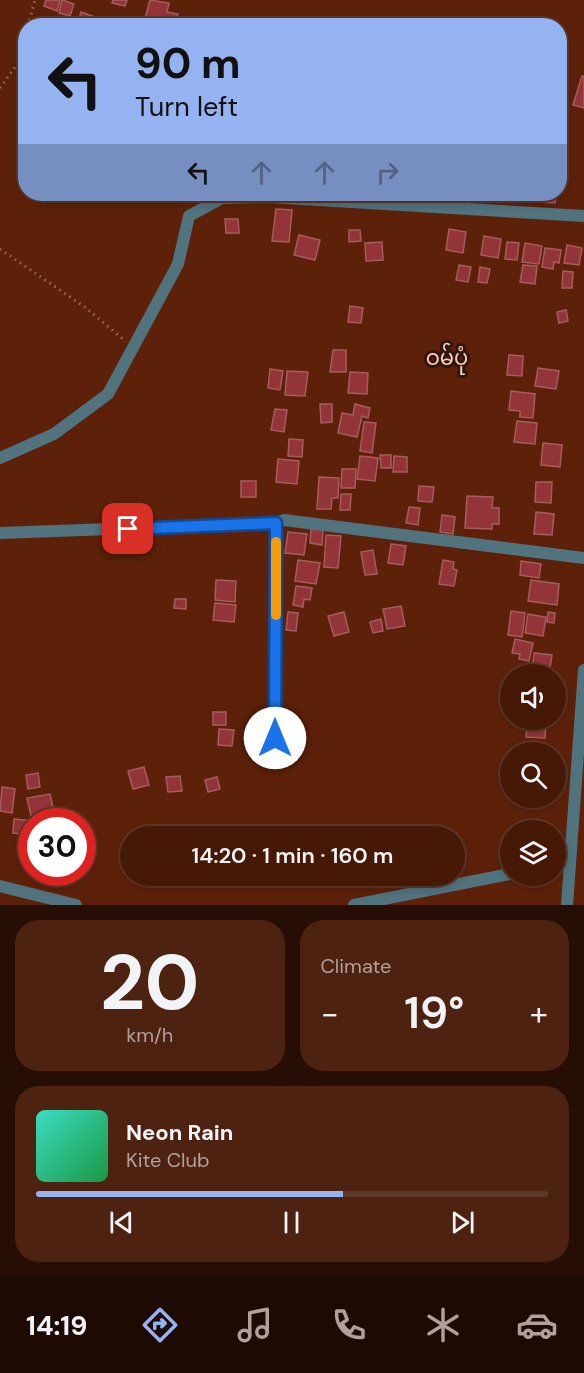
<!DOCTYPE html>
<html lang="en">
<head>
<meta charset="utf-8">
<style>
  :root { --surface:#461907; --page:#4d2211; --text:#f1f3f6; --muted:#b0a09b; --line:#5e3828; --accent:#95b2f1 }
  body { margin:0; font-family:"DM Sans","Noto Sans Myanmar",sans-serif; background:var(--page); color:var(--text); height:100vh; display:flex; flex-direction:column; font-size:22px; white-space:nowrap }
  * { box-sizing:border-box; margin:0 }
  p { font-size:20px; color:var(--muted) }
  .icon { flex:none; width:33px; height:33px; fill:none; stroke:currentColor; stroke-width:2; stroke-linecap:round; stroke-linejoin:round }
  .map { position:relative; height:905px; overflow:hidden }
  .details { display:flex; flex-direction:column; gap:15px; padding:15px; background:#260e04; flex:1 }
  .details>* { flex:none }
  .hud { position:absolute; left:18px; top:18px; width:549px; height:183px; border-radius:24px; box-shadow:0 3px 9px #0003,0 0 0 2px var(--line); background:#95b2f1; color:#111; overflow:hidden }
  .fabs { position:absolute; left:500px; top:664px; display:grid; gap:12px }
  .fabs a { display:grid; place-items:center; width:66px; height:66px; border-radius:50%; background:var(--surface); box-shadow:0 3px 9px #0003,0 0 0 2px var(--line); font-size:30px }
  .speed { position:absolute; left:18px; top:808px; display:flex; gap:12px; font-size:30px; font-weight:700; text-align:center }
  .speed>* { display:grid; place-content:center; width:78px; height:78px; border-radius:50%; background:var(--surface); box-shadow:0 3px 9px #0003,0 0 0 2px var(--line); line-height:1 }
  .speed .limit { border:9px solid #d22; background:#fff; color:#111 }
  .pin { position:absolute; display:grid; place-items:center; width:51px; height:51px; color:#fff; margin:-26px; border-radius:12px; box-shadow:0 3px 9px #0006 }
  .me { position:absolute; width:66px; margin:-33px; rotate:0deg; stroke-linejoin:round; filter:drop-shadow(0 0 4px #0008) }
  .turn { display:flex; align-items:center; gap:21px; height:126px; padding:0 18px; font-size:27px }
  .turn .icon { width:78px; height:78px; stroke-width:2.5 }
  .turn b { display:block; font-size:42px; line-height:51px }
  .lanes { display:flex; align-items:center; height:57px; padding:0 18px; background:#0003; justify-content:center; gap:30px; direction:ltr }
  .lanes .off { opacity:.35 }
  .big { font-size:45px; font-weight:600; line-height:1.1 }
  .details .widget { flex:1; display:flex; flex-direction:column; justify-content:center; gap:9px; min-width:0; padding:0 21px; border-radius:24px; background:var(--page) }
  .details .dial { align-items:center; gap:0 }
  .dial b { font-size:78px; line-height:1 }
  .song { display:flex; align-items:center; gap:18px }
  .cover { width:72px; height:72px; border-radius:9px; background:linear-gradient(135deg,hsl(170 70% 55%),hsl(140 70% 35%)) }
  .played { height:6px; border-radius:3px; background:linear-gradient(90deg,var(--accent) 60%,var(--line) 60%) }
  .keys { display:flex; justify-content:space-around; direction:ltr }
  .heat { display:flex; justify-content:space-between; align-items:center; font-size:33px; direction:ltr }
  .details .tiles { flex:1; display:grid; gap:15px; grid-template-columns:1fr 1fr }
  .widget:last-child { grid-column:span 2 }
  .trip { position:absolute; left:120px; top:826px; width:345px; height:60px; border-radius:30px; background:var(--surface); box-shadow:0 3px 9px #0003,0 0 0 2px var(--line); font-weight:600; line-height:60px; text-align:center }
  .menu { display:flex; height:96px; justify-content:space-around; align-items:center; background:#1c0a03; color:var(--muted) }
  .menu .icon { width:42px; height:42px }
  .menu .selected { color:var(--accent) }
  .menu b { font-size:27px; color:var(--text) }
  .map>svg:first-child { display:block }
  .building { fill:#933439; stroke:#a55d5d; stroke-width:1.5 }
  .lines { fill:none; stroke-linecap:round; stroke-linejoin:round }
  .path { stroke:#9b6754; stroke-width:3; stroke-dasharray:1.5 4.5; stroke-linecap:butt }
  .minor { stroke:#51737e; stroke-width:12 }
  .route-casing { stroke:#114b97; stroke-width:15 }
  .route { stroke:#1a73e8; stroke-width:10 }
  .slow { stroke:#f59e0b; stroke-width:10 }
  .labels { text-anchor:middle; stroke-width:6; stroke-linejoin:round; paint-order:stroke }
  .quarter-label { font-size:21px; fill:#f5cec1; stroke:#31160c }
</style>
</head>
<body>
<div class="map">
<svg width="584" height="905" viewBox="0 0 584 905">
  <rect width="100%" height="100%" fill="#5d2109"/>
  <g class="building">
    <polygon points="46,0 60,0 57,11 44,6"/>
    <polygon points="62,0 74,4 70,16 59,13"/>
    <polygon points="113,0 127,0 125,6 112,3"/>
    <polygon points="150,0 169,3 167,12 178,14 175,26 143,26"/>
    <polygon points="81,12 106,21 104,26 77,26"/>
    <polygon points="582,76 584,76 584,108 573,105"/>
    <polygon points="542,194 556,194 555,203 541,202"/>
    <polygon points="276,209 292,210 289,242 272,241"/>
    <polygon points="225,219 238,219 239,233 226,233"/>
    <polygon points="449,229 466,232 463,253 446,250"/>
    <polygon points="349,230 360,230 361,241 349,242"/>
    <polygon points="299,235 320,240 315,260 294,255"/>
    <polygon points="484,236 501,239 498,258 481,255"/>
    <polygon points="382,242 383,260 366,261 365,243"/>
    <polygon points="507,242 519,243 517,260 505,259"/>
    <polygon points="525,243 542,246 539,264 522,262"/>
    <polygon points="567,245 582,248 579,265 564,263"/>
    <polygon points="545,248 561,250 559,263 554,262 553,269 542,267"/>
    <polygon points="459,265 471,267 468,282 456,280"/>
    <polygon points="523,265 537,266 535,284 520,282"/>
    <polygon points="480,267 490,269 487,283 478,282"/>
    <polygon points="563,271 573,272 572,288 562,288"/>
    <polygon points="350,306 363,308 361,323 348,322"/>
    <polygon points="566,310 568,321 559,323 557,312"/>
    <polygon points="333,350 346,350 346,372 330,372"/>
    <polygon points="509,355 523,356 522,376 507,375"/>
    <polygon points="538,368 559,371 556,389 535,386"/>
    <polygon points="270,369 283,371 280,390 268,388"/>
    <polygon points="287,371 308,372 305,396 285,395"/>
    <polygon points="350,372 368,373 367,394 348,393"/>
    <polygon points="511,391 535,394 533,418 520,417 520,411 509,410"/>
    <polygon points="320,404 332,404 332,422 321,423"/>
    <polygon points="355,404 370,408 368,418 362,416 357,437 338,433 342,413 353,415"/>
    <polygon points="275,409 287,410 284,432 271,430"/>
    <polygon points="517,421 537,423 535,444 514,442"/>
    <polygon points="364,422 376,423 372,453 360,451"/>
    <polygon points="289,439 303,440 302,457 288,456"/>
    <polygon points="543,443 562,445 560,467 541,465"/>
    <polygon points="380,455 391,455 391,468 381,468"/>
    <polygon points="360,456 378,458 375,481 357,479"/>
    <polygon points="394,456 407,457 407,472 393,472"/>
    <polygon points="278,459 299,461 297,484 276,482"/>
    <polygon points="342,469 356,469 355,488 341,488"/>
    <polygon points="319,477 339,478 338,498 332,498 331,509 317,509"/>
    <rect x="241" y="481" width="15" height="16"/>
    <polygon points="536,482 552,482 551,503 535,502"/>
    <polygon points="419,486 434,487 432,502 418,501"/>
    <polygon points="341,494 351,494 350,510 340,510"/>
    <polygon points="467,496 493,497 492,508 499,508 499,524 492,524 492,529 465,528"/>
    <polygon points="409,507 420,508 418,525 406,523"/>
    <polygon points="536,512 554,514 552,535 534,534"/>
    <polygon points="442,515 455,517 453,534 440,532"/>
    <polygon points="311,529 323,530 322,545 310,543"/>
    <polygon points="288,532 307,534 304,555 285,553"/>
    <polygon points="326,535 341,536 338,568 324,567"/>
    <polygon points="391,544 406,546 403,565 388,563"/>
    <polygon points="373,550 377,574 365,575 361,552"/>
    <polygon points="298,560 320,563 316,584 295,581"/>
    <polygon points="443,560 454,562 453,569 457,570 454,586 439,584"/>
    <polygon points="521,561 541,564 539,578 520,575"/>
    <polygon points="216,580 236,581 235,602 215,600"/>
    <polygon points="531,580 559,584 557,605 528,601"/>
    <polygon points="296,586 312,588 310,600 304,599 303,607 293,605"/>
    <polygon points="175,599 186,599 186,609 174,608"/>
    <polygon points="215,603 236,605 234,622 213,620"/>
    <polygon points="401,606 405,626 387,629 383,609"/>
    <polygon points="511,611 525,613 522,637 508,635"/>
    <polygon points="288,612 298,613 296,631 286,630"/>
    <polygon points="344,612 349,632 334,636 328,616"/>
    <polygon points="548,612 555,613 554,623 547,622"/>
    <polygon points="528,614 546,617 543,636 525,633"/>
    <polygon points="381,619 383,631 373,633 370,622"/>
    <polygon points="515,639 533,643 529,661 519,659 520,654 512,653"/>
    <polygon points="534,653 552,655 549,675 532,674"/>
    <polygon points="505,697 510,697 510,712 504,712"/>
    <rect x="213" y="712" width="13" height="13"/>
    <polygon points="527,720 546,720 545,738 526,737"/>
    <polygon points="219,729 234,730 232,746 218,745"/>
    <polygon points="144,767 149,785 133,789 128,771"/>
    <polygon points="38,773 40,787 28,789 26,775"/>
    <polygon points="180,776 182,791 168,792 166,777"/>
    <polygon points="217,777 220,789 208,792 205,780"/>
    <polygon points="2,787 15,789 12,813 0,811"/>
    <polygon points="50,794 54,812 31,816 27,798"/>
    <polygon points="14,819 33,821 32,835 13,833"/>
    <rect x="23" y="843" width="9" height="19"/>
  </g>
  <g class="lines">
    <g class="path">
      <polyline points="28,26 35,0"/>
      <polyline points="0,88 18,63 26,35"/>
      <polyline points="0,249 86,308 124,340"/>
    </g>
    <g class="minor">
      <polyline points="0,458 54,434 108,394 178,264 189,216 222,198 268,197 584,216"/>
      <polyline points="0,533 276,523"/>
      <polyline points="275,761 276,523 284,520 584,558"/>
      <polyline points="555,865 570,862"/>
      <polyline points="0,886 76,905"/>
      <polyline points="354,905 510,874"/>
      <polyline points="567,905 584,670"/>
    </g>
  </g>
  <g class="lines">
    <g class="route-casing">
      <polyline id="route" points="128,529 276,523 275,738"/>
    </g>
    <use href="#route" class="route"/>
    <polyline class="slow" points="276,615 276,542"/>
  </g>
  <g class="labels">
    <g class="quarter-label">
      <text x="447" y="365">ဝမ်ပုံ</text>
    </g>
  </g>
</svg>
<div class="fabs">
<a><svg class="icon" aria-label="sound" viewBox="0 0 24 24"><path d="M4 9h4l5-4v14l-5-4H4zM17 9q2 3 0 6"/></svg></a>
<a><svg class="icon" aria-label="search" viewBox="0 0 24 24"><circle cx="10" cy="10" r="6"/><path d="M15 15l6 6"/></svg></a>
<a><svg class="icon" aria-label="layers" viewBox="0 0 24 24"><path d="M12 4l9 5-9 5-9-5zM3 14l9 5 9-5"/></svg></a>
</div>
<div class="speed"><div class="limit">30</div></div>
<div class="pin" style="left:128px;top:529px;background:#d93025"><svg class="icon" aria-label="arrive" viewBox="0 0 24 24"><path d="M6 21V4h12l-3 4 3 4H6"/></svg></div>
<svg class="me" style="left:275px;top:738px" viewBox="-20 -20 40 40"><circle r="19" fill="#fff"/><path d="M0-13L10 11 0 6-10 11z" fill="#1a73e8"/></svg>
<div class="trip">14:20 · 1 min · 160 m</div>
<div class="hud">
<div class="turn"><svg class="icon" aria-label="left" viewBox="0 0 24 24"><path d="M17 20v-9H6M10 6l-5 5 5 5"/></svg><div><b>90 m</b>Turn left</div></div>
<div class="lanes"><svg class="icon" aria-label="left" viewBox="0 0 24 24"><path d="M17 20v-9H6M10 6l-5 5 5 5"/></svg><svg class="icon off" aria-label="ahead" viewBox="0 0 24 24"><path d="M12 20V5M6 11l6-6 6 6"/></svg><svg class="icon off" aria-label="ahead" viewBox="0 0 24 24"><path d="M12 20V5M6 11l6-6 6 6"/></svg><svg class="icon off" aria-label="right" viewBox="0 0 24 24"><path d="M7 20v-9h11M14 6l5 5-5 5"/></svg></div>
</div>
</div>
<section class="details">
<div class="tiles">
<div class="widget dial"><b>20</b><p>km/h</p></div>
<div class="widget"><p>Climate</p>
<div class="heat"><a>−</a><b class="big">19°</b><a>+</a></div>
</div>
<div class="widget">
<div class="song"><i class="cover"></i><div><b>Neon Rain</b><p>Kite Club</p></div></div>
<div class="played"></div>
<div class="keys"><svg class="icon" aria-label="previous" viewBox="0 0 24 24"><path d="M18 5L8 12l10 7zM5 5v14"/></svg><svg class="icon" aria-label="pause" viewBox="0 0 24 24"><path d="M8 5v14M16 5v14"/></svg><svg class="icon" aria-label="next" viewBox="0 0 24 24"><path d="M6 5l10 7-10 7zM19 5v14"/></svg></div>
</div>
</div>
</section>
<nav class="menu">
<b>14:19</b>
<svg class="icon selected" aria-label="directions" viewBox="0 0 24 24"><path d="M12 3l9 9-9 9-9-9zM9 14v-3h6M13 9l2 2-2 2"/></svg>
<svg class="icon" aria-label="music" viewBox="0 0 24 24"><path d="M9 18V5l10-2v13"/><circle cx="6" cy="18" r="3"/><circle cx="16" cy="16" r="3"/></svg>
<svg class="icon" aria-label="phone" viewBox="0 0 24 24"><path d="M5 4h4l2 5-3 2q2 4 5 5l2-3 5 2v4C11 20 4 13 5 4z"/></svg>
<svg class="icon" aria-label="climate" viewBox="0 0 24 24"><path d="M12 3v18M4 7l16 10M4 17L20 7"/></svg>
<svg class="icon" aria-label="car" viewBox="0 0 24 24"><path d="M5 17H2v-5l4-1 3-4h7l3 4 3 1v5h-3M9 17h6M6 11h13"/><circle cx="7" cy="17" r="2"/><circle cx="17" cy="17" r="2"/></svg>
</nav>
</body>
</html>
